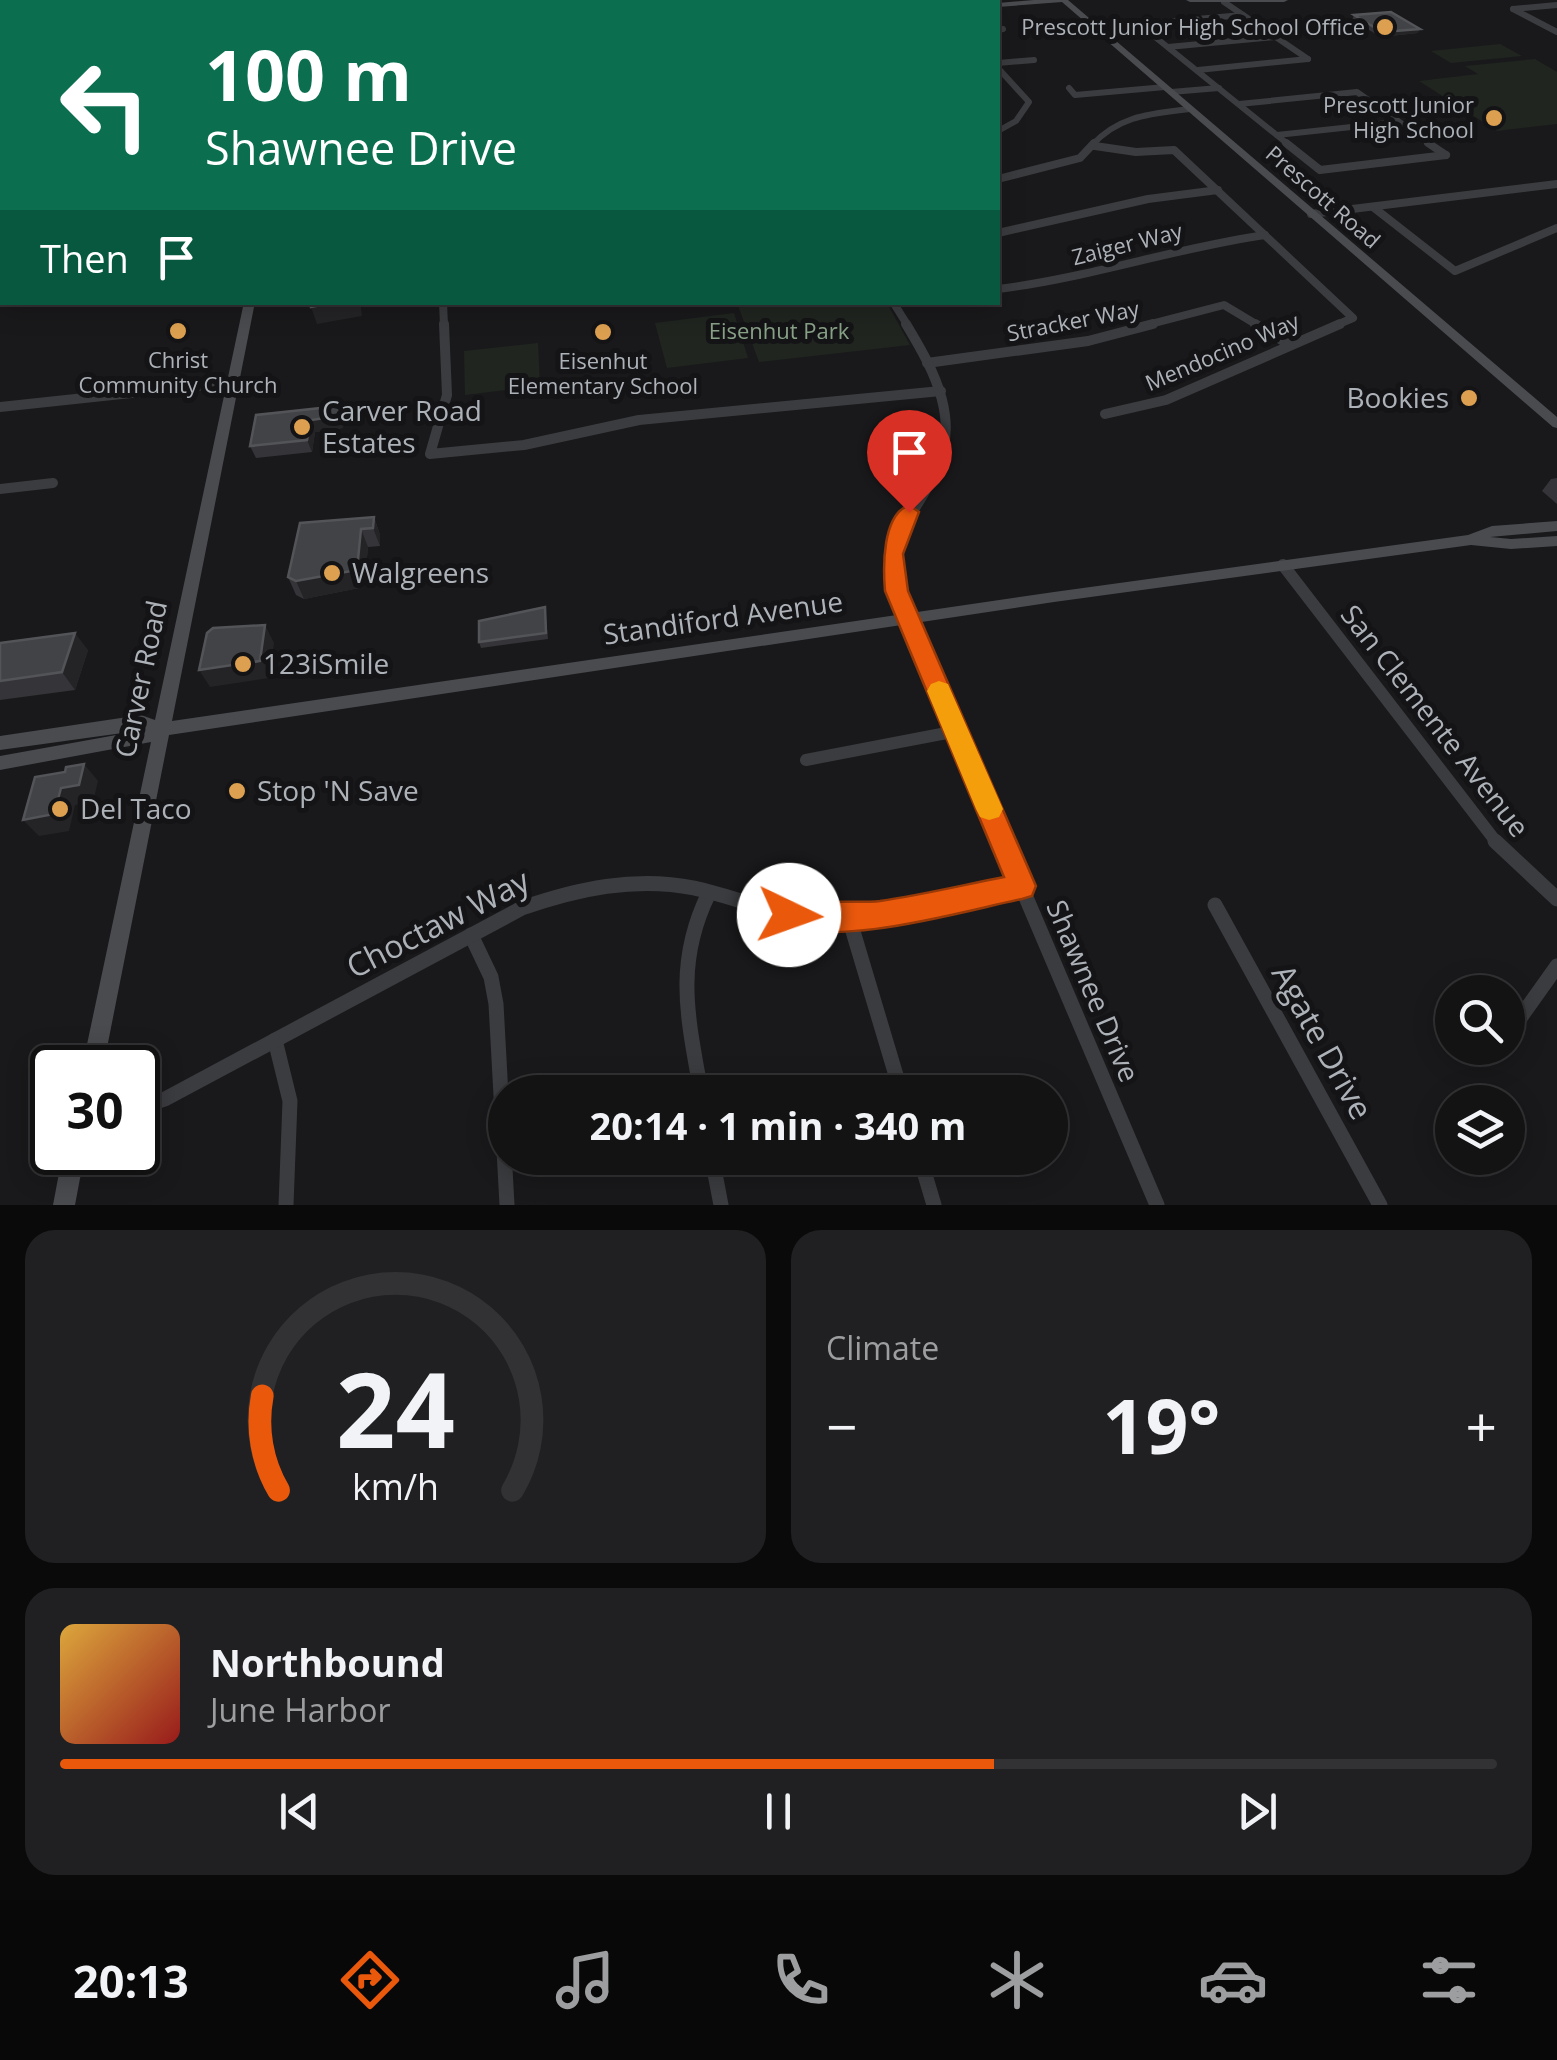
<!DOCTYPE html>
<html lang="en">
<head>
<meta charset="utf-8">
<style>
  :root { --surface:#131314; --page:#202022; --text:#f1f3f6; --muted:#9d9ea0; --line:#323234; --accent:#ea580c }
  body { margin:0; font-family:"Open Sans",sans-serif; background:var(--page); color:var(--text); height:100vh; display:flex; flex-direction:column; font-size:38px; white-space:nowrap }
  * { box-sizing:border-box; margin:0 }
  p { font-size:32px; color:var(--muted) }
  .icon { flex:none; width:55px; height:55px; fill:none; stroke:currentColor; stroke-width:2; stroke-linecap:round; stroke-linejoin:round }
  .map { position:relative; height:1205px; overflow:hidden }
  .side { display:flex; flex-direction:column; gap:25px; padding:25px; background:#0a0a0b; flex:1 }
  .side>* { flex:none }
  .banner { position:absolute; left:0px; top:0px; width:1000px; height:305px; box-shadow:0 5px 25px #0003,0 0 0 2px var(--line); background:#0b6e4f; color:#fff; overflow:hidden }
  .tools { position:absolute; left:1435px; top:975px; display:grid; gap:20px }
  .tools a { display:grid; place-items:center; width:90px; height:90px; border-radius:50%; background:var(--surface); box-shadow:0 5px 25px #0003,0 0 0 2px var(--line); font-size:50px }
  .speed { position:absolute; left:30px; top:1045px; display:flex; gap:20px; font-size:50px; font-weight:700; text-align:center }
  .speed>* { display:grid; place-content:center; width:130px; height:130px; border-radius:50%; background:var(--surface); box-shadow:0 5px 25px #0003,0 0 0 2px var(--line); line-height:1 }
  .speed .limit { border:5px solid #111; border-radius:15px; background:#fff; color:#111 }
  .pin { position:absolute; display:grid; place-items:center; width:85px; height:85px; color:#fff; margin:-102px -42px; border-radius:50% 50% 50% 0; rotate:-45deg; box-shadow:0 0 10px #0007 }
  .pin .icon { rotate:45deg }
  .me { position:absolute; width:110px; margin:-55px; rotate:93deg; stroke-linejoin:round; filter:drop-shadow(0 0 8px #0008) }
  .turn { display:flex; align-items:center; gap:35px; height:210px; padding:0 40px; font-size:45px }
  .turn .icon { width:130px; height:130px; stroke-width:2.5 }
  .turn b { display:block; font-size:70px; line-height:85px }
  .then { display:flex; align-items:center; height:95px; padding:0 40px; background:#0003; gap:20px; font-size:38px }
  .big { font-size:75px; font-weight:700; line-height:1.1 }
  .side .tile { flex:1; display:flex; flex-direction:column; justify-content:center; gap:15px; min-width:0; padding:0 35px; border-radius:30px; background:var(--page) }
  .side .dial { align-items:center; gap:0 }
  .dial svg { height:260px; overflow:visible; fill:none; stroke:var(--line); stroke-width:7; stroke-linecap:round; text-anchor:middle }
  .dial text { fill:var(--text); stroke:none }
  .song { display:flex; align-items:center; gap:30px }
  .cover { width:120px; height:120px; border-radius:15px; background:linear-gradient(135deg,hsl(40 70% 55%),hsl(0 70% 35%)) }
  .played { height:10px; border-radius:5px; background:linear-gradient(90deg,var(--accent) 65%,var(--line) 65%) }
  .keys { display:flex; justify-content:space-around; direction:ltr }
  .heat { display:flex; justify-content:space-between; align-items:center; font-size:55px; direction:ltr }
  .side .tiles { flex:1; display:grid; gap:25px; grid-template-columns:1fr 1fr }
  .tile:last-child { grid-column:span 2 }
  .trip { position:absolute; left:488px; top:1075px; width:580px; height:100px; border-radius:50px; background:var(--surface); box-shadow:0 5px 25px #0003,0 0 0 2px var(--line); font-weight:700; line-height:100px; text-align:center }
  .dock { display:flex; height:160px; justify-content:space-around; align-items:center; background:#080808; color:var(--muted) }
  .dock .icon { width:70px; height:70px }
  .dock .current { color:var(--accent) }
  .dock b { font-size:45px; color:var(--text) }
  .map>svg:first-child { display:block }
  .green { fill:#202520 }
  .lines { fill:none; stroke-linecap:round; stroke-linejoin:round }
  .street-far4 { stroke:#3b3c3f; stroke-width:6 }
  .street-far3 { stroke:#3b3c3f; stroke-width:8 }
  .street-far2 { stroke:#3b3c3f; stroke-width:10 }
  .street-far1 { stroke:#3b3c3f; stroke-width:12 }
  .street { stroke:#3b3c3f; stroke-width:15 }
  .secondary { fill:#494b4f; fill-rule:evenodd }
  .wall { fill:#353539 }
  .shaded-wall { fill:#242427 }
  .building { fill:#424346; stroke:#535458; stroke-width:2.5 }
  .route { fill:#ea580c; stroke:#983908; stroke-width:2.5 }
  .slow { fill:#f59e0b }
  .poi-dot { fill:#dca050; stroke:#141416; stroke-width:4 }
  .labels { text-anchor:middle; stroke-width:10; stroke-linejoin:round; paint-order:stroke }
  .far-poi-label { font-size:22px; fill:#adb2b9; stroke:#141416; text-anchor:end }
  .far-street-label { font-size:22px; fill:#adb2b9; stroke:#141416 }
  .far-park-label { font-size:22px; fill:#88a187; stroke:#141416 }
  .poi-label { font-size:28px; fill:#adb2b9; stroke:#141416; text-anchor:start }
  .street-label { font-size:28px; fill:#adb2b9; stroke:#141416 }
  .near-street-label { font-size:32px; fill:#adb2b9; stroke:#141416 }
</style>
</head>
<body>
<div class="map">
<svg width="1557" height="1205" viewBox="0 0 1557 1205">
  <rect width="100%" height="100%" fill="#19191b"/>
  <g class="green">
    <polygon points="1500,44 1522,56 1451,63 1431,51"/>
    <polygon points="1535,59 1557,72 1557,124 1497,131 1419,81 1478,74 1465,66"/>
    <polygon points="737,303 887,303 910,345 759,362"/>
    <polygon points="734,313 748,358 667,368 655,323"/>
    <polygon points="538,343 540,386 465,395 464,351"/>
  </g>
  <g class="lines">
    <g class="street-far4">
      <polyline points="490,2 531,0"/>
      <polyline points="1224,2 1308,59"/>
      <polyline points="1513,9 1557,32"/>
      <polyline points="1513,9 1557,5"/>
      <polyline points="1139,24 1289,145"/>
      <polyline points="1139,24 1243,15"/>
      <polyline points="998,30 1003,29"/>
      <polyline points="1168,47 1275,37"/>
      <polyline points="998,63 1034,60"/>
      <polyline points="998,68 1029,102 1016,121 998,131"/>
      <polyline points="1198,70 1308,59"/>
      <polyline points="1069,88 1075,95 1165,87"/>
      <polyline points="1171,92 1219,88"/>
      <polyline points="1239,104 1357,92 1432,145"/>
      <polyline points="1277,135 1398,122"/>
      <path d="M 1092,145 C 1120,115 1151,114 1190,109"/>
    </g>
    <g class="street-far3">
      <polyline points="1286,143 1320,170 1446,155"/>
      <polyline points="1428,143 1446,155"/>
      <polyline points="1095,146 1136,152 1174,150 1353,318 1334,326"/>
      <polyline points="998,179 1080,158 1094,143"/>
      <polyline points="1373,207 1455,271 1557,228"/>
      <polyline points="1311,214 1557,184"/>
      <polyline points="998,233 1148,199 1218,190"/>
      <path d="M 998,289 C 1088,278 1175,248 1265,235"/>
      <polyline points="443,302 444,326"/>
      <polyline points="893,302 908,326"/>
      <polyline points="1143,326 1224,305 1259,326"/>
    </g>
    <g class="street-far2">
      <polyline points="444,324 447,395 430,454 524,445 639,420 941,391"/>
      <polyline points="1255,324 1290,345"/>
      <polyline points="927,363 1088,341 1153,324"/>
      <polyline points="0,407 234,382"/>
      <polyline points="1105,414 1166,400 1340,324"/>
      <polyline points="0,489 53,483"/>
      <path d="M 895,555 C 901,525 919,504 933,478 C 963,423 935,372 906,324"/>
    </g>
    <g class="street-far1">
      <polyline points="896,552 896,591 1003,843"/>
      <polyline points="1283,565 1497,843"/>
      <polyline points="806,760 957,731"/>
    </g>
    <g class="street">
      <polyline points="1002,841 1157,1205"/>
      <polyline points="1495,841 1557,899"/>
      <polyline points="1215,905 1380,1205"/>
      <polyline points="849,918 901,1092"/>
      <polyline points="471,935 491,977 496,1004 507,1205"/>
      <polyline points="1508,1035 1557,966"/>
      <polyline points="275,1040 290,1101 286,1205"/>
      <path d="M 701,1092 C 688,1018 674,964 709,893"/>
      <path d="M 138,1108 L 165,1099 L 522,908 C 577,889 635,876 694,888 C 736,897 776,916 819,918 C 888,922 956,900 1022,887"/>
      <polyline points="712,1158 721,1205"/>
      <polyline points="920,1158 934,1205"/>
    </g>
    <g class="secondary">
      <polygon points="307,0 315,0 313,2 307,2"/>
      <polygon points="1034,0 1068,0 1557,417 1557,428 1553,427 1062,2 998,7 998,3"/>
      <polygon points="1186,0 1288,0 1284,2 1190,2"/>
      <rect x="0" y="67" width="2" height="4"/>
      <polygon points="244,302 255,302 172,721 1054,592 1468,535 1492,526 1557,521 1557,531 1490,537 1511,539 1557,536 1557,546 1511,549 1471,545 1054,602 169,735 103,1068 82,1068 151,742 0,770 0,756 144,730 0,750 0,736 141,715 155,720"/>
      <polygon points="63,1152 85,1152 75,1205 53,1205"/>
    </g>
  </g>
  <g class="wall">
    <polygon points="1354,15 1418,33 1381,37 1352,20"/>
    <polygon points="340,406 344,418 343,428 315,432 312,452 256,458 250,446"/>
    <polygon points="1557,478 1557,504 1542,491 1551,479"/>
    <polygon points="374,517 380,535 380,546 368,547 364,587 304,599 296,595 288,577"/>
    <polygon points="545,607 548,639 481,648 479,642"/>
    <polygon points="0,643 88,650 75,690 0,700"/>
  </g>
  <g class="shaded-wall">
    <polygon points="1420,29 1418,33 1381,37 1382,32"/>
    <polygon points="336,302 360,302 362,316 317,324 311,307"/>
    <polygon points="340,406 344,418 343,428 315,432 312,452 307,440 311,420"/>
    <polygon points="374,517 380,535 380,546 373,528"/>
    <polygon points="361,529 368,547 364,587 304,599 296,581"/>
    <polygon points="265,625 274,643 269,678 210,687 199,670"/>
    <polygon points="75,633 88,650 75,690 62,672"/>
    <polygon points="84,764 98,781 93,802 75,805 69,831 39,836 23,820 61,788"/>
  </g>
  <g class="building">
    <polygon points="1391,12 1420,29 1382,32 1354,15"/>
    <polygon points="311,302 336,302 311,307"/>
    <polygon points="340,406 339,416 311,420 307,440 250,446 256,415"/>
    <polygon points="374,517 373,528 361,529 357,570 296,581 288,577 300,523"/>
    <polygon points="545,607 546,633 479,642 479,621"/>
    <polygon points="265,625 260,661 199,670 207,633 213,628"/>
    <polygon points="75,633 62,672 0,681 0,643"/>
    <polygon points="84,764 79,785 61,788 54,814 23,820 35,777 65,772 66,767"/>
  </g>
  <path class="route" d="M 909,505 L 919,512 L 903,554 L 908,591 L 1036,886 L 1032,896 L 1022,899 C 959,912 839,948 779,924 L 775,915 L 779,906 C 799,898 854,904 880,901 C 922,895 963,885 1004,877 L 885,591 C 883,567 882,515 909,505 Z"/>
  <polygon class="slow" points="939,681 948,684 951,691 1003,809 999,817 989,820 980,817 976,809 927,691 931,684"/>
  <g class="poi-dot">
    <circle cx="1385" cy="27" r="10"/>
    <circle cx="1494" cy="118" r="10"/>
    <circle cx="178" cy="331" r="10"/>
    <circle cx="603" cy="332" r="10"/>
    <circle cx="1469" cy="398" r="10"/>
    <circle cx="302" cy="427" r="10"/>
    <circle cx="332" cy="573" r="10"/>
    <circle cx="243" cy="664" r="10"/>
    <circle cx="237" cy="791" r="10"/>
    <circle cx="60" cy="809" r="10"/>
  </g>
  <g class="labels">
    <g class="far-poi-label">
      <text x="1365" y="35">Prescott Junior High School Office</text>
      <text x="1474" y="113">Prescott Junior<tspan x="1474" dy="25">High School</tspan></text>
      <text x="178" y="368" text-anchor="middle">Christ<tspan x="178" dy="25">Community Church</tspan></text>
      <text x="603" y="369" text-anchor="middle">Eisenhut<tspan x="603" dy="25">Elementary School</tspan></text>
    </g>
    <g class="far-street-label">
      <text transform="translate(1323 197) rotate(41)" y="8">Prescott Road</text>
      <text transform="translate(1127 244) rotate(-14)" y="8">Zaiger Way</text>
      <text transform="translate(1073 321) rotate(-11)" y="8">Stracker Way</text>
      <text transform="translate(1222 352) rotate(-23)" y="8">Mendocino Way</text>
    </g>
    <g class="far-park-label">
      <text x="779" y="339">Eisenhut Park</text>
    </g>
    <g class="poi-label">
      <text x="1449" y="408" text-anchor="end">Bookies</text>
      <text x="322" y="421">Carver Road<tspan x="322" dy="32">Estates</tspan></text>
      <text x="352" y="583">Walgreens</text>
      <text x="263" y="674">123iSmile</text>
      <text x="257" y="801">Stop 'N Save</text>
      <text x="80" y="819">Del Taco</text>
    </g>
    <g class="street-label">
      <text transform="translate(723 618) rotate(-8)" y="10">Standiford Avenue</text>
      <text transform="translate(141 679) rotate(-78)" y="10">Carver Road</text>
      <text transform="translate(1435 721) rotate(52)" y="10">San Clemente Avenue</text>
      <text transform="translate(1093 991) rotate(67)" y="10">Shawnee Drive</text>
    </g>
    <g class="near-street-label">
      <text transform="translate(438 924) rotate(-27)" y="11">Choctaw Way</text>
      <text transform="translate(1322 1042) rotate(61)" y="11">Agate Drive</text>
    </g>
  </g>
</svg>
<div class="tools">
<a><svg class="icon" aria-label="search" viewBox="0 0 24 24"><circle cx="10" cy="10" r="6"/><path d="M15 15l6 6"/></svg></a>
<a><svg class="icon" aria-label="layers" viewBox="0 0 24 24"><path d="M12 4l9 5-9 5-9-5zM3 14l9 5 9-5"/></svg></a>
</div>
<div class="speed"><div class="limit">30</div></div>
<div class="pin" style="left:909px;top:512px;background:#d93025"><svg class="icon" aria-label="arrive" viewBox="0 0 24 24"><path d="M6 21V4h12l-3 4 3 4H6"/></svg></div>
<svg class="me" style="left:789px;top:915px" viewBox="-20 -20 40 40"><circle r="19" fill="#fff"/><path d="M0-13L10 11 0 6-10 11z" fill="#ea580c"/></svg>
<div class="trip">20:14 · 1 min · 340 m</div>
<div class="banner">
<div class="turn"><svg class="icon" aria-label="left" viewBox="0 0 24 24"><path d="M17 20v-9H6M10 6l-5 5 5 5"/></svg><div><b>100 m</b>Shawnee Drive</div></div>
<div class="then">Then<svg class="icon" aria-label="arrive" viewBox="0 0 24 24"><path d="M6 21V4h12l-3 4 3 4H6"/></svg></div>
</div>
</div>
<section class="side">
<div class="tiles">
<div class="tile dial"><svg viewBox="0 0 100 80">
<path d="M14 69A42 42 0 1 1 86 69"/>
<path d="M14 69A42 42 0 0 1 9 40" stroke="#ea580c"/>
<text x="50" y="56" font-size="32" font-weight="700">24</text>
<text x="50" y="72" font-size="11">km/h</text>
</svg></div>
<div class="tile"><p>Climate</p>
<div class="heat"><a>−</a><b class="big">19°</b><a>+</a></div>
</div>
<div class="tile">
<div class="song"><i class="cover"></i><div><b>Northbound</b><p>June Harbor</p></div></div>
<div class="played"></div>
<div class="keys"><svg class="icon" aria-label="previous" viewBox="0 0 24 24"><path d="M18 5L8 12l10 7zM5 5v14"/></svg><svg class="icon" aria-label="pause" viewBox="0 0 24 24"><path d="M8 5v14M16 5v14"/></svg><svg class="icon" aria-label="next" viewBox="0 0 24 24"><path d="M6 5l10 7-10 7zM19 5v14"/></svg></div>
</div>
</div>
</section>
<nav class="dock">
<b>20:13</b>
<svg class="icon current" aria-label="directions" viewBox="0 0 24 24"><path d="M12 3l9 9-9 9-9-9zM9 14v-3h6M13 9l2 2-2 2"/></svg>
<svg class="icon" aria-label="music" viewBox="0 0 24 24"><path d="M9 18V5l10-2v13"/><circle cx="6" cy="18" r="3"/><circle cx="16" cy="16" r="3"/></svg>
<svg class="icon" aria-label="phone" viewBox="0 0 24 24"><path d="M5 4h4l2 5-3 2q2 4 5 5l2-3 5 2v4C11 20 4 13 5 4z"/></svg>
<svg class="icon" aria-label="climate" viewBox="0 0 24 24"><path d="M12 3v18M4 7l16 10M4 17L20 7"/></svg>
<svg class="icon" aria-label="car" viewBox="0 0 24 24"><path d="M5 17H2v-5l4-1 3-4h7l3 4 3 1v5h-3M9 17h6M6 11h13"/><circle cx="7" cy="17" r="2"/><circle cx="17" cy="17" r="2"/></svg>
<svg class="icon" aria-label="filters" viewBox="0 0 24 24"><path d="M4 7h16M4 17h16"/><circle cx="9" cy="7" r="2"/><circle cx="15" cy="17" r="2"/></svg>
</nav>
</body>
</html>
